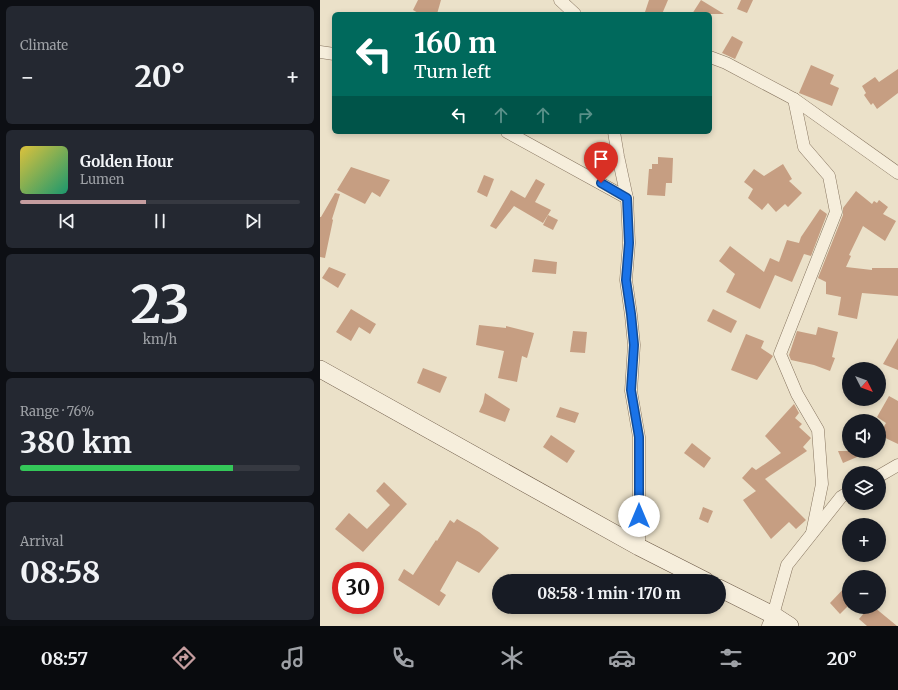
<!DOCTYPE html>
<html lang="en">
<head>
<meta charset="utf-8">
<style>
  :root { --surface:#171b24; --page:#242831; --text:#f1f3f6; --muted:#9ea1a6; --line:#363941; --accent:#c59d9f }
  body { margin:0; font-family:Merriweather,serif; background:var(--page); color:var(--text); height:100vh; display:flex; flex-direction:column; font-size:15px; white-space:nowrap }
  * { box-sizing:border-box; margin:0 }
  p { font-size:13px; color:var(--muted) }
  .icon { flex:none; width:22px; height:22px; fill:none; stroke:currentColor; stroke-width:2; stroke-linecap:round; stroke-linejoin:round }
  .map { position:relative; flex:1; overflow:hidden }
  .details { display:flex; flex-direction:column; gap:6px; padding:6px; background:#0d0f14; width:320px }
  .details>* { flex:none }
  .hud { position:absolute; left:12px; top:12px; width:380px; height:122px; border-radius:6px; box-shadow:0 2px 6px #0003; background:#00695c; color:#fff; overflow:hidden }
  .needle { width:26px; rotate:132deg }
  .buttons { position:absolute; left:522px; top:362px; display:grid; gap:8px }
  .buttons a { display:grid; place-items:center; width:44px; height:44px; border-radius:50%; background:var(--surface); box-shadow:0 2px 6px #0003; font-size:20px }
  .speed { position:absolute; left:12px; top:562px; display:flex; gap:8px; font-size:20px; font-weight:700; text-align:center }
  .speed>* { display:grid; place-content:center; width:52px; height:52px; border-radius:50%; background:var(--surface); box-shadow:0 2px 6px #0003; line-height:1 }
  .speed .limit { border:6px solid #d22; background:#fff; color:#111 }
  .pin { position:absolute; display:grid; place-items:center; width:34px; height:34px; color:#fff; margin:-41px -17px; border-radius:50% 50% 50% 0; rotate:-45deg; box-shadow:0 0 4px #0007 }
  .pin .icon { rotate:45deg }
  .me { position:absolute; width:44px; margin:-22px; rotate:0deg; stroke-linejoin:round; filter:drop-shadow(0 0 3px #0008) }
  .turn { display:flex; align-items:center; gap:14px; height:84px; padding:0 16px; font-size:18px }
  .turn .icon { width:52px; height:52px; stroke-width:2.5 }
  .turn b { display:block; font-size:28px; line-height:34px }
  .lanes { display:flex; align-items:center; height:38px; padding:0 16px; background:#0003; justify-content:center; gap:20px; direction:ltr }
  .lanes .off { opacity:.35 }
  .big { font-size:30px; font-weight:700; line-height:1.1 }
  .details .tile { flex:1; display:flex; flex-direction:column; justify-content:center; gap:6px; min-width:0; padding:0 14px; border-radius:6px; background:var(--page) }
  .details .dial { align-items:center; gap:0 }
  .dial b { font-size:52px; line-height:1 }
  .song { display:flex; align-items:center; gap:12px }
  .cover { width:48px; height:48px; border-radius:6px; background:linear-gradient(135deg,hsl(50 70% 55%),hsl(160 70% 35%)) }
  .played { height:4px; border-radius:2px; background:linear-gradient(90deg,var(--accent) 45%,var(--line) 45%) }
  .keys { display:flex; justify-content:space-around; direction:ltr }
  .heat { display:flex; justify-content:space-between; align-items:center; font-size:22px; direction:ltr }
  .charge { height:6px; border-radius:3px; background:linear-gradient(90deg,#34c759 76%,var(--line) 0) }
  .trip { position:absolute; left:172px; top:574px; width:234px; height:40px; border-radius:20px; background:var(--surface); box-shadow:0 2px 6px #0003; font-weight:700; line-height:40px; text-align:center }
  .tab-bar { display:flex; height:64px; justify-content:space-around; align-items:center; background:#090b0e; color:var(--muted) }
  .tab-bar .icon { width:28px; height:28px }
  .tab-bar .selected { color:var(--accent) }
  .tab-bar b { font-size:18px; color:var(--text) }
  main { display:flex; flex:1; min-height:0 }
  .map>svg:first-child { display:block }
  .building { fill:#c69e82 }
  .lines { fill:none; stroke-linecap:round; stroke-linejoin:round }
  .street-casing { stroke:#86745f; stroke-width:13 }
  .secondary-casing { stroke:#685542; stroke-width:18 }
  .street { stroke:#f6eedc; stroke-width:12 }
  .secondary { stroke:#f6eedc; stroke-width:17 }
  .route-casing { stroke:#114b97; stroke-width:10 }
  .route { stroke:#1a73e8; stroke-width:7 }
</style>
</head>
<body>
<main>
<section class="details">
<div class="tile"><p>Climate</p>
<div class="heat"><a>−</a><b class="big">20°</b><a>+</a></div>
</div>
<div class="tile">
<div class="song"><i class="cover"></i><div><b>Golden Hour</b><p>Lumen</p></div></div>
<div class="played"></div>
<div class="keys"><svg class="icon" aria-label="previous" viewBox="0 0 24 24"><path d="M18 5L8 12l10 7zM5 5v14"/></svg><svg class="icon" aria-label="pause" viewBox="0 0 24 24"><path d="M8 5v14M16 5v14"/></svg><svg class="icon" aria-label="next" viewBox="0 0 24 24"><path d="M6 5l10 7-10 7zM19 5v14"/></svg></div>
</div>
<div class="tile dial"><b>23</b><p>km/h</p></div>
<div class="tile"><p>Range · 76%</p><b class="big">380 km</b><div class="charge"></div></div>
<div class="tile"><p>Arrival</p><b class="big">08:58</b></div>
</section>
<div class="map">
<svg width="578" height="626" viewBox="0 0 578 626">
  <rect width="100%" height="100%" fill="#ebe1c9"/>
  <g class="building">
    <polygon points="98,0 121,0 117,14 100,14 93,10"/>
    <polygon points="329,0 348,0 342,14 331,14 325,12"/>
    <polygon points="381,0 404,14 372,14"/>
    <polygon points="421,0 433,0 427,13 417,9"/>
    <polygon points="412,36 423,42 415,59 402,53"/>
    <polygon points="491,65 514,75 510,84 519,88 512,106 479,93"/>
    <polygon points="578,69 578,93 557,109 553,103 551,105 544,95 546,93 542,86 555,77 559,82"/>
    <polygon points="338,157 353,158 352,183 346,183 345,196 327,195 329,169 332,169 332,164 338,164"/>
    <polygon points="463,164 472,179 469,181 482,193 468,207 465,204 456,212 448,203 442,210 428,198 433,189 424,182 434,169 444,176"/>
    <polygon points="31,167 70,180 60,197 52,192 45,204 17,190"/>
    <polygon points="164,175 174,179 167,197 157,192"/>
    <polygon points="216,179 225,184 215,202 231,210 223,223 194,206 176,229 170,226 191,190 205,198"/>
    <polygon points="536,191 552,204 554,201 557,203 559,200 568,207 563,214 576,221 565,241 543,226 529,255 531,256 526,267 552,270 552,268 578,268 578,296 542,293 537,319 518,315 521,297 506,294 506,282 498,278 523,215 523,208"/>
    <polygon points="15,193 20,194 12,219 13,220 5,258 0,257 0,217 1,217"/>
    <polygon points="500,209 507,214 491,256 484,254 472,282 455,275 440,309 406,292 415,274 399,261 410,246 444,272 450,258 459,262 467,240 479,243 481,237"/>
    <polygon points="228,215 238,220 233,230 223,225"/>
    <polygon points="214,259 237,262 236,274 212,272"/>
    <polygon points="9,267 26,274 18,288 2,278"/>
    <polygon points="31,309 56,324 50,334 39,327 31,341 16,332"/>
    <polygon points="393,309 417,321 411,333 387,321"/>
    <polygon points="159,325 186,328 186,326 214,333 207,358 202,356 197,382 178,378 184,351 156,345"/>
    <polygon points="498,327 518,332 512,357 515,358 510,371 494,365 471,360 469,355 477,331 496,335"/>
    <polygon points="253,331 267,332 265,353 250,352"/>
    <polygon points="426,334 444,341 441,348 453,356 437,380 411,370"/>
    <polygon points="578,338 578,370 563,364"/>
    <polygon points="103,368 127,377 120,393 97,383"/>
    <polygon points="165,393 190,409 185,422 159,412 163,403"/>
    <polygon points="569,396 578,401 578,444 559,435 566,423 557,417"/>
    <polygon points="474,404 479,413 475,418 482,424 479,427 491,438 483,447 487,451 445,479 486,520 476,529 469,522 451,539 423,500 436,491 422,478 432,467 436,470 461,453 445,436"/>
    <polygon points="240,407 259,413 255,423 236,417"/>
    <polygon points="231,435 255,451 247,463 223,447"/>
    <polygon points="372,443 391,458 384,468 364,453"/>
    <polygon points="518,451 551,451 523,463"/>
    <polygon points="64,482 87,504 43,552 15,529 29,513 47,529 70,505 56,491"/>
    <polygon points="383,507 393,511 388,523 379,519"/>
    <polygon points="137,519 159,532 179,548 159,573 137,561 120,591 126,595 119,606 78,580 84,569 93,575 116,540 117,541 130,520 134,523"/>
    <polygon points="529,583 529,605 520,614 510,603"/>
    <polygon points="549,607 554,607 577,626 547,626 539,619"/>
  </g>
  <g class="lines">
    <g class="street-casing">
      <g id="street">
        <polyline points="240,0 255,14"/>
        <polyline points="0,52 14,54"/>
        <polyline points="390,57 406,63 474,99 578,173"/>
        <polyline points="474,99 484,147 509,176 516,212 460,354 477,394 498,430 502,484 492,533"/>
        <polyline points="187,132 307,198"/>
        <polyline points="294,132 298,156 307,198 309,243 306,280 311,315 314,345 311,391 319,437 319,547"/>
        <polyline points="559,476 578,465"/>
        <polyline points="448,626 453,615 467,565 521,497 529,492"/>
      </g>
    </g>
    <g class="secondary-casing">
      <g id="secondary">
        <polyline points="0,369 319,547 386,581"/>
        <polyline points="399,588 453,615 470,626"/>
      </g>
    </g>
    <use href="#street" class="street"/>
    <use href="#secondary" class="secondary"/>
  </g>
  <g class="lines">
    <g class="route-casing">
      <polyline id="route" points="281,183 307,198 309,243 306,280 311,314 314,345 311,390 319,437 319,516"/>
    </g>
    <use href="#route" class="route"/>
  </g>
</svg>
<div class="buttons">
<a><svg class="needle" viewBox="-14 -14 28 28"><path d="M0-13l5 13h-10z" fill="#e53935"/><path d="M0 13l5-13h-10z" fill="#9ea1a6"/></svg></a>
<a><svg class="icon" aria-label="sound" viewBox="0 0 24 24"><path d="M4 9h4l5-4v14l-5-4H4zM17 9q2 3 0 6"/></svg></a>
<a><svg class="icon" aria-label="layers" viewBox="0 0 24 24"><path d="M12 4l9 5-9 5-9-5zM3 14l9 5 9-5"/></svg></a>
<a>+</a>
<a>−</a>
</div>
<div class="speed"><div class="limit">30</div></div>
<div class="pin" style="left:281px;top:183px;background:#d93025"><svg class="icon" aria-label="arrive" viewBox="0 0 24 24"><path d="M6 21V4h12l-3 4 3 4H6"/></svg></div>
<svg class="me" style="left:319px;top:516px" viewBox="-20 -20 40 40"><circle r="19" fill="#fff"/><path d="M0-13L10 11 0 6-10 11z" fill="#1a73e8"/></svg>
<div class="trip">08:58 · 1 min · 170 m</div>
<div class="hud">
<div class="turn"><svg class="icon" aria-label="left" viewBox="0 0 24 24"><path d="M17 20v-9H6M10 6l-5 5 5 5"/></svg><div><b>160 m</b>Turn left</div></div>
<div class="lanes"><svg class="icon" aria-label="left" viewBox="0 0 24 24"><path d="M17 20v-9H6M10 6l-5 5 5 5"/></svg><svg class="icon off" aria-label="ahead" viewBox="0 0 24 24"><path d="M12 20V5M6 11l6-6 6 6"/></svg><svg class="icon off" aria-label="ahead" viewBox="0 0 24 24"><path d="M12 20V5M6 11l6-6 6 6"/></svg><svg class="icon off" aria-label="right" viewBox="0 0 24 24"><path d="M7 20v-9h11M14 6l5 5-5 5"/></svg></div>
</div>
</div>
</main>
<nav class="tab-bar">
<b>08:57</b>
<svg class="icon selected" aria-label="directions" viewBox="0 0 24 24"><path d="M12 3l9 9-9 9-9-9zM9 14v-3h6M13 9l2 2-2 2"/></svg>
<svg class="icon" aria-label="music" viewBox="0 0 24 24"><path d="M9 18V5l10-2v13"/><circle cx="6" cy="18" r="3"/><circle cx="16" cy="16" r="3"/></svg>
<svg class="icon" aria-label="phone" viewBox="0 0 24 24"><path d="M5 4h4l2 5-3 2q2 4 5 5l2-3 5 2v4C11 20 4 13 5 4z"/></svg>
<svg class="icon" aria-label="climate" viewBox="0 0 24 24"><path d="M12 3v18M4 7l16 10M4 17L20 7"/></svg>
<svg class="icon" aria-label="car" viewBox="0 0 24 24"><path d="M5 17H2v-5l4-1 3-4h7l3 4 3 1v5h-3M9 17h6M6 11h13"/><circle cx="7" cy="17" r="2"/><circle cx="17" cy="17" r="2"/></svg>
<svg class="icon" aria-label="filters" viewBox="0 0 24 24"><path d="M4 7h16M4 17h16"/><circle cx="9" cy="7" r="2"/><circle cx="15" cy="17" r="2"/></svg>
<b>20°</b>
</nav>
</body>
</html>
